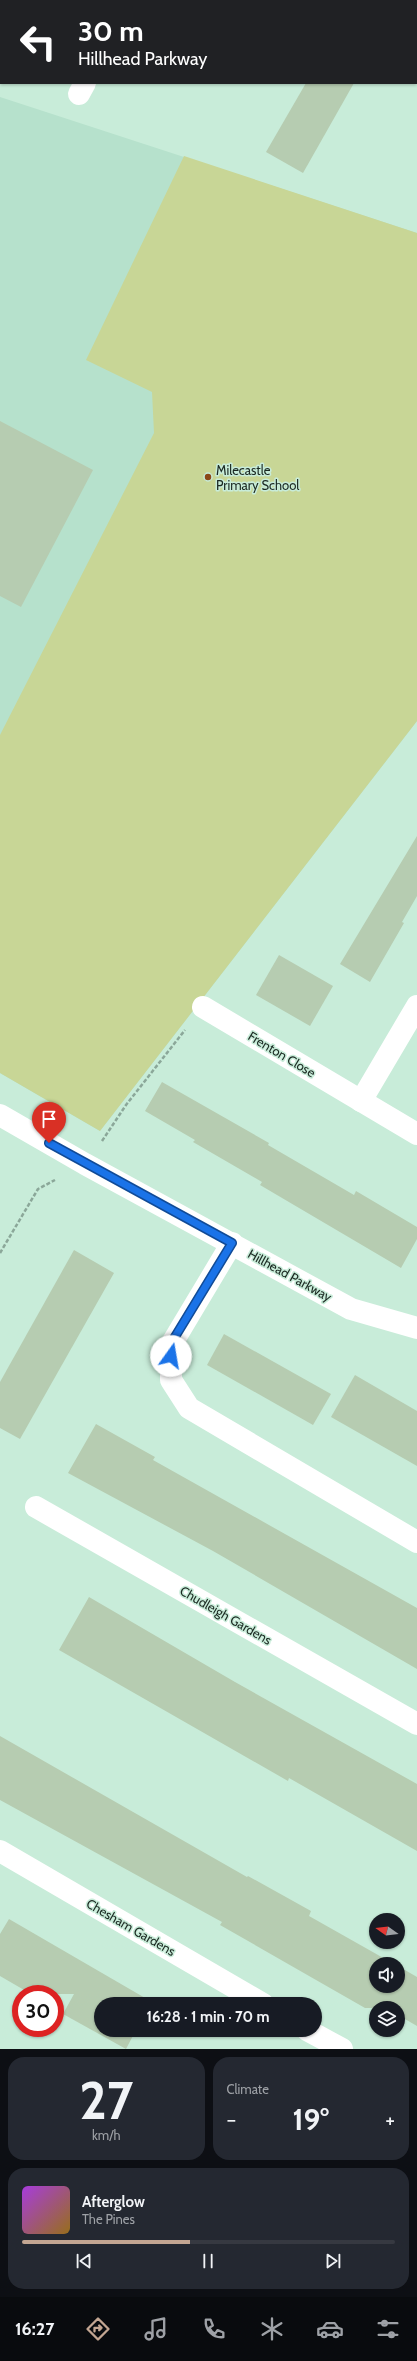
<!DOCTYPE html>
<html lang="en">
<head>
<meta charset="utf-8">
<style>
  :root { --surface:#171b24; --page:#242831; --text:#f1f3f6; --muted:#9ea1a6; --line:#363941; --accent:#c3a692 }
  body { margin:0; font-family:Cabin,sans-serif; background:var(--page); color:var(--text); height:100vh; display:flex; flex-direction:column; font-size:15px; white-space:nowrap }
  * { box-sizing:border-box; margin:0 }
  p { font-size:13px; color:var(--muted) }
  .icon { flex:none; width:22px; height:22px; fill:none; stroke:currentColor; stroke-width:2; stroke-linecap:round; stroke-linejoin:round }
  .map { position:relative; height:2049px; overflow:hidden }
  .drawer { display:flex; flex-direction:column; gap:8px; padding:8px; background:#0d0f14; flex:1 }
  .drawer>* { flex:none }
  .hud { position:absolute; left:0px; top:0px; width:417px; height:84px; box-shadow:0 1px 3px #0004; background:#202124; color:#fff; overflow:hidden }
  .needle { width:26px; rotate:284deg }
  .buttons { position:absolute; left:369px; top:1913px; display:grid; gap:8px }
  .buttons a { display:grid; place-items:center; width:36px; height:36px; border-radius:50%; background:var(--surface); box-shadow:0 1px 3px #0004; font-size:20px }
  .speed { position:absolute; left:12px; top:1985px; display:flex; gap:8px; font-size:20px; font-weight:700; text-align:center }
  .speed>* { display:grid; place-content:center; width:52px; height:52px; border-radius:50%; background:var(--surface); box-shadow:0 1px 3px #0004; line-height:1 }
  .speed .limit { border:6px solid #d22; background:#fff; color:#111 }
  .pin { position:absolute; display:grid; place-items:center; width:34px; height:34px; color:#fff; margin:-41px -17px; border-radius:50% 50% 50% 0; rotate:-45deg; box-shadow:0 0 4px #0007 }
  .pin .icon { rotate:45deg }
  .me { position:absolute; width:44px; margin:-22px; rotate:13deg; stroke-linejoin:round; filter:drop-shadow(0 0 3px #0008) }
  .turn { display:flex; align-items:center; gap:14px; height:84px; padding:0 12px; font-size:18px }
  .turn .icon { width:52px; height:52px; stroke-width:2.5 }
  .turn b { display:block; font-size:28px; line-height:34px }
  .big { font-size:30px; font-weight:700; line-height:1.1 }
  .drawer .card { flex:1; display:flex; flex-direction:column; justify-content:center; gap:6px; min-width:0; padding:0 14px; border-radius:16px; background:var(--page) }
  .drawer .dial { align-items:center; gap:0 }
  .dial b { font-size:52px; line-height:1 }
  .song { display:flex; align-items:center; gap:12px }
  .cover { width:48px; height:48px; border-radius:6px; background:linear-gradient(135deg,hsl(280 70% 55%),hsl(40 70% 35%)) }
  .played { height:4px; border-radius:2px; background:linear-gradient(90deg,var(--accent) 45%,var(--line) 45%) }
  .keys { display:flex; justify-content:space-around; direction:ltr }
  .heat { display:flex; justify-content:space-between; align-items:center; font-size:22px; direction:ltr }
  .drawer .tiles { flex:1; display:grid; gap:8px; grid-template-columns:1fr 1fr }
  .card:last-child { grid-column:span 2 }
  .trip { position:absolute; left:94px; top:1997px; width:228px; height:40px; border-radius:20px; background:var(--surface); box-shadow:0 1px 3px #0004; font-weight:700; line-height:40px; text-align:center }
  .menu { display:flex; height:64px; justify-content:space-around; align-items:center; background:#090b0e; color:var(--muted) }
  .menu .icon { width:28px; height:28px }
  .menu .current { color:var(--accent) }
  .menu b { font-size:18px; color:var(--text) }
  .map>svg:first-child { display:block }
  .built { fill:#b6e1cc }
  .green { fill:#c8d696 }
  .building { fill:#b6ccb1 }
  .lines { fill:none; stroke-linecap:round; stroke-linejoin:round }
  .path { stroke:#8ba799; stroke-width:2.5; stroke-dasharray:4 2; stroke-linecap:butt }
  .street { stroke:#fff; stroke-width:22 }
  .route-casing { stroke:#114b97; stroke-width:10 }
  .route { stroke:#1a73e8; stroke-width:7 }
  .poi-dot { fill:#8b4818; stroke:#c8ecd9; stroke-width:1.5 }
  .labels { text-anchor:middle; stroke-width:3; stroke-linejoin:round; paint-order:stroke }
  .poi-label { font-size:13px; fill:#1b2922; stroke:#c8ecd9; text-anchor:start }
  .street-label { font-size:13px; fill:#1b2922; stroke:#c8ecd9 }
</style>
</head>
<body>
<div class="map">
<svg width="417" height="2049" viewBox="0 0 417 2049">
  <rect width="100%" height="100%" fill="#c8ecd9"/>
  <polygon class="built" points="0,97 417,233 417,721 100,1131 0,1073"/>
  <polygon class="green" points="184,156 417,233 417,721 100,1131 0,1073 0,735 154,433 152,392 86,360"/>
  <g class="building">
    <polygon points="306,83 354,83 303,173 266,152"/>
    <polygon points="0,421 93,470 21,607 0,596"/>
    <polygon points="417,836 417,896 402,922 404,923 370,982 340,964"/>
    <polygon points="279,955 333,986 310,1026 256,995"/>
    <polygon points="162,1082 269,1143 268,1145 354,1195 356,1191 417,1227 417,1239 401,1268 260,1185 262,1182 193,1142 195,1140 145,1111"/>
    <polygon points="74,1250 114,1273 20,1439 0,1428 0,1382"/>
    <polygon points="224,1334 331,1394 313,1425 207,1365"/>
    <polygon points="355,1375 417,1411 417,1466 331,1417"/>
    <polygon points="96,1424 155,1457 153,1460 417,1608 417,1669 213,1551 68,1473"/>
    <polygon points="89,1597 235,1682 417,1784 417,1851 289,1778 288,1781 59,1650"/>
    <polygon points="0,1736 247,1877 248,1876 311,1911 309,1916 394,1964 376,1964 376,1986 398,1986 398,1966 417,1977 417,2026 398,2015 398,2008 365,2008 220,1925 222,1922 0,1800"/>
    <polygon points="9,1919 152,2002 151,2004 101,2004 101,2030 136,2030 126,2049 63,2014 74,1994 31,1994 0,1976 0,1934"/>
  </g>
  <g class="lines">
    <g class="path">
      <polyline points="102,1141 126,1105 185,1030"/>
      <polyline points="0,1253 38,1189 55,1180"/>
    </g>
    <g class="street">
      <polyline points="129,1 130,0"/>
      <polyline points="79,94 85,83"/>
      <polyline points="203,1007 417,1134"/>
      <polyline points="361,1101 417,1006"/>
      <polyline points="0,1115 85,1164 351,1309 417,1328"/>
      <polyline points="232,1243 171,1345 171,1380 189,1408 417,1542"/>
      <polyline points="36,1507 417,1724"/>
      <polyline points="0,1851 263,2004"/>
      <polyline points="307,2030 342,2049"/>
    </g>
  </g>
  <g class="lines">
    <g class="route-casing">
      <polyline id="route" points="49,1143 232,1243 170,1345 171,1356"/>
    </g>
    <use href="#route" class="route"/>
  </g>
  <circle class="poi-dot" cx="208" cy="477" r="4"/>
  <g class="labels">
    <g class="poi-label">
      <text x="216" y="475">Milecastle<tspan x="216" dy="15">Primary School</tspan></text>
    </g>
    <g class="street-label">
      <text transform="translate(282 1054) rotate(31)" y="5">Frenton Close</text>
      <text transform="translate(290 1275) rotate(29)" y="5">Hillhead Parkway</text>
      <text transform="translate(226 1615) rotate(30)" y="5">Chudleigh Gardens</text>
      <text transform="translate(131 1927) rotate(30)" y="5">Chesham Gardens</text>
    </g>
  </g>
</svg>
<div class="buttons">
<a><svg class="needle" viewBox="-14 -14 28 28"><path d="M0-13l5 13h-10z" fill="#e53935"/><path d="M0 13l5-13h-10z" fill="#9ea1a6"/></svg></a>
<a><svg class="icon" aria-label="sound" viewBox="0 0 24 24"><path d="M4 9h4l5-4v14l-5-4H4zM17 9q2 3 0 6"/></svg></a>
<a><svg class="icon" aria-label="layers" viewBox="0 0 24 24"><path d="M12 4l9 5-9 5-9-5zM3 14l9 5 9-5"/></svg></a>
</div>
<div class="speed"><div class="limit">30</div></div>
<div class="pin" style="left:49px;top:1143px;background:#d93025"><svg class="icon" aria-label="arrive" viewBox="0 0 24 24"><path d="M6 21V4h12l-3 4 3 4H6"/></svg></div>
<svg class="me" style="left:171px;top:1356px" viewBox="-20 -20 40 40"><circle r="19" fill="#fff"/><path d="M0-13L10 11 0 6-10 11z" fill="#1a73e8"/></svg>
<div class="trip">16:28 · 1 min · 70 m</div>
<div class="hud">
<div class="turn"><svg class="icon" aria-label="left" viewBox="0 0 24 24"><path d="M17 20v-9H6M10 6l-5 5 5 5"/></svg><div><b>30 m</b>Hillhead Parkway</div></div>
</div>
</div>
<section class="drawer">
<div class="tiles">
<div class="card dial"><b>27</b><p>km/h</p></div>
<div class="card"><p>Climate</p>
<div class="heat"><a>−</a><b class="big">19°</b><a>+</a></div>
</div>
<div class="card">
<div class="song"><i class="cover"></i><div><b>Afterglow</b><p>The Pines</p></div></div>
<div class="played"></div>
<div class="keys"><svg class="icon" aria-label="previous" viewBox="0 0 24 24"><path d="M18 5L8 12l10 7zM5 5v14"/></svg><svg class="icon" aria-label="pause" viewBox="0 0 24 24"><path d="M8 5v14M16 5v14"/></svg><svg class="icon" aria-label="next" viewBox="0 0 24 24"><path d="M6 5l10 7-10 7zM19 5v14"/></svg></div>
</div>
</div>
</section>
<nav class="menu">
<b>16:27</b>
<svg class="icon current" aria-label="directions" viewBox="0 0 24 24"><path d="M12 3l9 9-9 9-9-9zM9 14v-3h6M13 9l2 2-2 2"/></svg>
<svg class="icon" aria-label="music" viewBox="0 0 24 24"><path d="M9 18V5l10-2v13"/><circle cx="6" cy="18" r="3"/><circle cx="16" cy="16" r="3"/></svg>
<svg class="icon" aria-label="phone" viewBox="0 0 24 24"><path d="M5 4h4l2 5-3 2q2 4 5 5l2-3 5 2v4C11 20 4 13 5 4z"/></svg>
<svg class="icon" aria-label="climate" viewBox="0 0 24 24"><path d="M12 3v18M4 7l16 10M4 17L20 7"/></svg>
<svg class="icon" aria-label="car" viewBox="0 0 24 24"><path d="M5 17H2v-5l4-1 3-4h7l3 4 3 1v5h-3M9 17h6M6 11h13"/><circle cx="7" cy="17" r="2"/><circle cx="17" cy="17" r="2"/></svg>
<svg class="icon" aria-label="filters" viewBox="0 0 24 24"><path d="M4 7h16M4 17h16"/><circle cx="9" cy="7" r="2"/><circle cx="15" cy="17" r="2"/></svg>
</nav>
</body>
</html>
